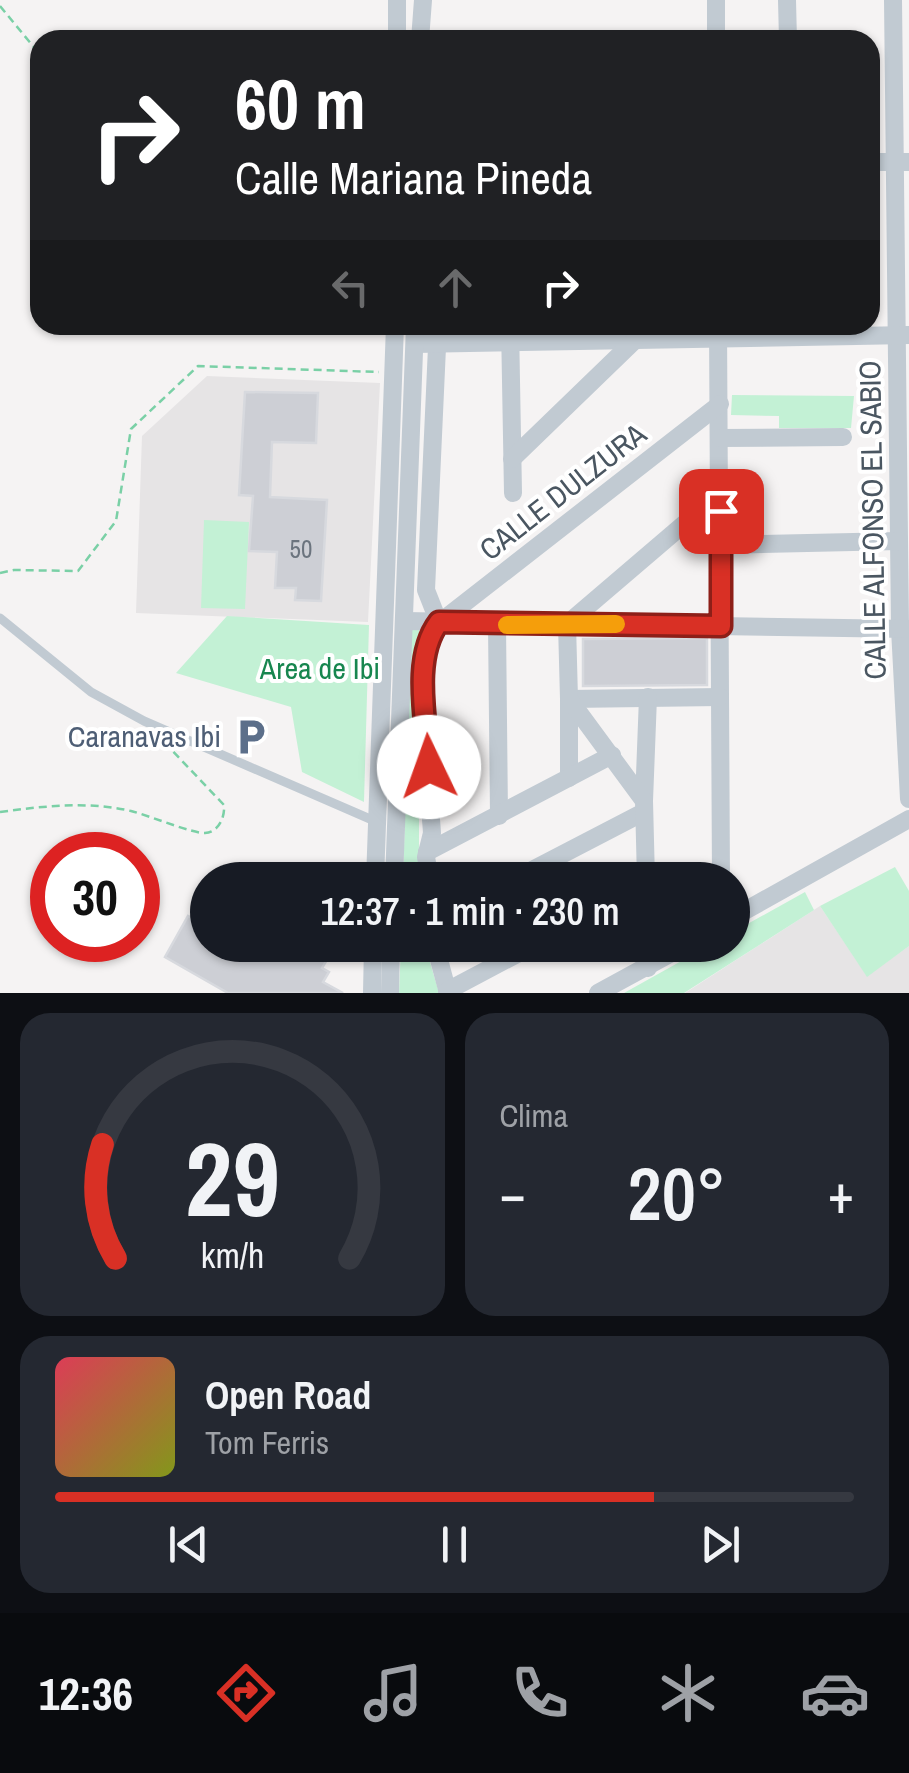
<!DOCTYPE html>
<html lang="es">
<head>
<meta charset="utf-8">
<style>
  :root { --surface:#171b24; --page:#242831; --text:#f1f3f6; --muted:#9ea1a6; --line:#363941; --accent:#d93025 }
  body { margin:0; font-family:"Archivo Narrow",sans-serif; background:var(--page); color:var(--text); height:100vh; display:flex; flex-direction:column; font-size:38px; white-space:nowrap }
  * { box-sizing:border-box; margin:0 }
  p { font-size:32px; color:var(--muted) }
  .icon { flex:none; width:55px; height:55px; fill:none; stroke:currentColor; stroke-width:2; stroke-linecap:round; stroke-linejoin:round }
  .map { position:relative; height:993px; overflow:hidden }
  .panel { display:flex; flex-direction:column; gap:20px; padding:20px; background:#0d0f14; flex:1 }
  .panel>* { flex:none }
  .guide { position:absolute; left:30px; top:30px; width:850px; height:305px; border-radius:30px; box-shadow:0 2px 8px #0004; background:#202124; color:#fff; overflow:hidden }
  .speed { position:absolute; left:30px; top:832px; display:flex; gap:20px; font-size:50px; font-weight:700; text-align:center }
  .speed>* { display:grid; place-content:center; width:130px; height:130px; border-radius:50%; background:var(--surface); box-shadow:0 2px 8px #0004; line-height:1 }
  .speed .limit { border:15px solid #d22; background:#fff; color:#111 }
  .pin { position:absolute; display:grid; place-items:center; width:85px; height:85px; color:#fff; margin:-42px; border-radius:20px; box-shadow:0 5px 15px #0006 }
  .me { position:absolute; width:110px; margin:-55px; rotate:357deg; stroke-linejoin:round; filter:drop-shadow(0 0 8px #0008) }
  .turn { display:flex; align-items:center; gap:35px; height:210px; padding:0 40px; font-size:45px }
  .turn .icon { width:130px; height:130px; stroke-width:2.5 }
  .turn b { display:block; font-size:70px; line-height:85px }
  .lanes { display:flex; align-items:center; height:95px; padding:0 40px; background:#0003; justify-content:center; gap:50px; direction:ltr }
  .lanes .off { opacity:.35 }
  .big { font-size:75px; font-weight:600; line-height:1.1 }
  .panel .widget { flex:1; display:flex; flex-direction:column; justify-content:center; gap:15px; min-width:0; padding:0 35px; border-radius:30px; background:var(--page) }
  .panel .dial { align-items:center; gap:0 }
  .dial svg { height:260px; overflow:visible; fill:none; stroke:var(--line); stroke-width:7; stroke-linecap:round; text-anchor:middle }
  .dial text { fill:var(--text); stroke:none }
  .song { display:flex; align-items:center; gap:30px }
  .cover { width:120px; height:120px; border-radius:15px; background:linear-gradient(135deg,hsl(350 70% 55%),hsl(70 70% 35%)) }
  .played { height:10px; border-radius:5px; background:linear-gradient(90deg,var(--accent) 75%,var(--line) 75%) }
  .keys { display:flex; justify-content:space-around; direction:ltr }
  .heat { display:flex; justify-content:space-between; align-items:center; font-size:55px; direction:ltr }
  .panel .tiles { flex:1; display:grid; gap:20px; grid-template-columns:1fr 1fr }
  .widget:last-child { grid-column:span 2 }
  .trip { position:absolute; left:190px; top:862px; width:560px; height:100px; border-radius:50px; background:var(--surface); box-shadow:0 2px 8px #0004; font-weight:600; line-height:100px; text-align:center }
  .tabs { display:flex; height:160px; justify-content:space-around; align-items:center; background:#090b0e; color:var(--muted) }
  .tabs .icon { width:70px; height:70px }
  .tabs .active { color:var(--accent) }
  .tabs b { font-size:45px; color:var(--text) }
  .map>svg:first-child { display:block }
  .education { fill:#e6e4e5 }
  .green { fill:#c3f1d5 }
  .building { fill:#cdcfd5; stroke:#d7d9de; stroke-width:2.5 }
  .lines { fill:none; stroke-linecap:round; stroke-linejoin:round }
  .path { stroke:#7ad0a6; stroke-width:2.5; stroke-dasharray:8 5; stroke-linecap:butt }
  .lane { stroke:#c1cad2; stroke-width:9 }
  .street { stroke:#c1cad2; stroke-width:18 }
  .route-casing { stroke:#8d1f18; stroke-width:25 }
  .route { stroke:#d93025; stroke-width:18 }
  .slow { stroke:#f59e0b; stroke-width:18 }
  .labels { text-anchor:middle; stroke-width:8; stroke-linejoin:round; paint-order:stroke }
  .number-label { font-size:25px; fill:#6b747e }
  .street-label { font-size:30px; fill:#4a5661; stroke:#fff }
  .park-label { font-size:30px; fill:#17864f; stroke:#fff }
  .service-label { font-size:30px; fill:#4e5e75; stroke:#fff; text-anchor:end }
</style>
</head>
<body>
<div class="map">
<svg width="909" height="993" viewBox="0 0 909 993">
  <rect width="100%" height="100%" fill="#f5f3f3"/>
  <g class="education">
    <polygon points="207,376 380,383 368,622 136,613 142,436"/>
    <polygon points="820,906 867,976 909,946 909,993 685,993"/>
  </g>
  <g class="green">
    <polygon points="732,395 854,396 851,428 779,428 779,416 731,415"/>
    <polygon points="204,520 249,522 245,609 201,608"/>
    <polygon points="227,616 369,625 364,802 302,772 291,707 176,673"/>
    <polygon points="411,627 419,628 419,863 423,880 403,880"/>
    <polygon points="895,867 909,891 909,946 867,977 820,906"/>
    <polygon points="805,892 814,910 684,993 624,993 710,945 732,945 733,932"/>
    <polygon points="401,945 425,945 439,993 399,993"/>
  </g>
  <g class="building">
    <polygon points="245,392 318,393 316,443 272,442 270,497 327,500 321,601 295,600 296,588 275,588 277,552 249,551 253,496 239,495"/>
    <polygon points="707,638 707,685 583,686 583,639"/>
    <polygon points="208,895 208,945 323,945 319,953 328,958 322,968 329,972 323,982 343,993 228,993 165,957 188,916 194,919"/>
  </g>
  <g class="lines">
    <g class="path">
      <polyline points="0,6 37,51"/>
      <polyline points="0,573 14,570 78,571 116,521 131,429 198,366 379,372"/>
      <path d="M 0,812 C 45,806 87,801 131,811 C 147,815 194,834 205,833 C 219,832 225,817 224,805 L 166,744"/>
    </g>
    <polyline class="lane" points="0,618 91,692 144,721 377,822"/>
    <g class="street">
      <polyline points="787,0 788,40"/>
      <polyline points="893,0 900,629 909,799"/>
      <polyline points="397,40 397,0"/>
      <polyline points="420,40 423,0"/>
      <polyline points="716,40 716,0"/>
      <polyline points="870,162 909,162"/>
      <polyline points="438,325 426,590 439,623"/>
      <polyline points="510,325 513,493"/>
      <polyline points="718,325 721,880"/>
      <polyline points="415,344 909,335"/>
      <polyline points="720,438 843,437"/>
      <polyline points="512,459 634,341"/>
      <polyline points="721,545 899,541"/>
      <polyline points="404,621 909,629"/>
      <polyline points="497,625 499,816"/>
      <polyline points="569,778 569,699 720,697"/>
      <polyline points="644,801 648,697"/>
      <polyline points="427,852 612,755"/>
      <polyline points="375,880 395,325"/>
      <polyline points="394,880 415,325"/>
      <path d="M 430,880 L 426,857 L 432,833 C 429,784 412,659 439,623 L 720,404"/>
      <polyline points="513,880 644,812"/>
      <polyline points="646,880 644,801 569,699 567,624 691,518 721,511"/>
      <polyline points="732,918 909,819"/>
      <polyline points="435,945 448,993"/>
      <polyline points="647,945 648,968"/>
      <polyline points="447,991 534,945"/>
      <polyline points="372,993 373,945"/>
      <polyline points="390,993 391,945"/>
      <polyline points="598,993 686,945"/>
    </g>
  </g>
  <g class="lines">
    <g class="route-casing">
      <path id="route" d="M 429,767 C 427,723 411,659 439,622 L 721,626 L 721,511"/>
    </g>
    <use href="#route" class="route"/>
    <polyline class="slow" points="507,625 616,624"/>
  </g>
  <defs>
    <g id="parking-bare" transform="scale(3)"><path d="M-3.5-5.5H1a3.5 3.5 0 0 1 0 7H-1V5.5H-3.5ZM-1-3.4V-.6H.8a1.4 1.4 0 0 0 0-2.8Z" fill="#5c6f8a" stroke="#fff" stroke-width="2.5" paint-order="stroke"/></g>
  </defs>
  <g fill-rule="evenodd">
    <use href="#parking-bare" x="251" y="737"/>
  </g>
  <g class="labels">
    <g class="number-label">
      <text x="301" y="558">50</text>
    </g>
    <g class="street-label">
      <text transform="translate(563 492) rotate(-38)" y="10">CALLE DULZURA</text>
      <text transform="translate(873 520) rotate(-91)" y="10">CALLE ALFONSO EL SABIO</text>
    </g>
    <g class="park-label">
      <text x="320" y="679">Area de Ibi</text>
    </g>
    <g class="service-label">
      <text x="221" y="747">Caranavas Ibi</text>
    </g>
  </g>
</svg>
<div class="speed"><div class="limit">30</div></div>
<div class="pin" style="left:721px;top:511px;background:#d93025"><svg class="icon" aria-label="arrive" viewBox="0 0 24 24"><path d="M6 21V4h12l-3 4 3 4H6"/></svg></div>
<svg class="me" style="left:429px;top:767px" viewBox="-20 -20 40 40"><circle r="19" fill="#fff"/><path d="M0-13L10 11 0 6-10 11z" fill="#d93025"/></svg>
<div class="trip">12:37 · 1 min · 230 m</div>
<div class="guide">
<div class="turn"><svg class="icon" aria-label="right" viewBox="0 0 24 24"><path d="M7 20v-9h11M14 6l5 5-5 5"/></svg><div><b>60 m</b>Calle Mariana Pineda</div></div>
<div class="lanes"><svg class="icon off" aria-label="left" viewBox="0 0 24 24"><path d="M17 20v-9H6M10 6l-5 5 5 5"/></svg><svg class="icon off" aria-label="ahead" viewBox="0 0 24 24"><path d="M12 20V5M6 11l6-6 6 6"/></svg><svg class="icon" aria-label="right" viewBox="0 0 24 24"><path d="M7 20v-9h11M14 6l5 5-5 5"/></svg></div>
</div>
</div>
<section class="panel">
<div class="tiles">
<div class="widget dial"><svg viewBox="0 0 100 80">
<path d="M14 69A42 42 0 1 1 86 69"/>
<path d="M14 69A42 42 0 0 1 10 34" stroke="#d93025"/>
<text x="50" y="56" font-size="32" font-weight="700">29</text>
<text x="50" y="72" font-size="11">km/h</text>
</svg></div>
<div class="widget"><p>Clima</p>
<div class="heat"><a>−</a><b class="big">20°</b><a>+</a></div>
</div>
<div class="widget">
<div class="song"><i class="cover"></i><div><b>Open Road</b><p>Tom Ferris</p></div></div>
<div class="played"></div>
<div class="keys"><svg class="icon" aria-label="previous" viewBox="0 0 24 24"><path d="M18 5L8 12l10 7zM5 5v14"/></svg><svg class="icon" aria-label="pause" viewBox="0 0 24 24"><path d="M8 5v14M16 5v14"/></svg><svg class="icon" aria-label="next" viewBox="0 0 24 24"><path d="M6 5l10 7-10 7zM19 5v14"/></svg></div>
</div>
</div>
</section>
<nav class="tabs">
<b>12:36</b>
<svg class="icon active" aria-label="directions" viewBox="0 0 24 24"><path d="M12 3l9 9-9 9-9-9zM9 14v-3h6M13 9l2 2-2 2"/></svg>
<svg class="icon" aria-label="music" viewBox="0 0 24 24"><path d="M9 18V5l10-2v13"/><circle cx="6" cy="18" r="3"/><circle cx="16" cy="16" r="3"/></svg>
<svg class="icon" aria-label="phone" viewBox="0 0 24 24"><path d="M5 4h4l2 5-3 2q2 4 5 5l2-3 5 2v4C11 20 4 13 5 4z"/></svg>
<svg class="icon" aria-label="climate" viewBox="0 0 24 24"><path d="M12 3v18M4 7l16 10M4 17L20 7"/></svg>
<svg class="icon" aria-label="car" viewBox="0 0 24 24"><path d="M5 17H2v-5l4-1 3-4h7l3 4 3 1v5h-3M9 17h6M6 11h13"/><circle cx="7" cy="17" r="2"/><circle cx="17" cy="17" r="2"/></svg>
</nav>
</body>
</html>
